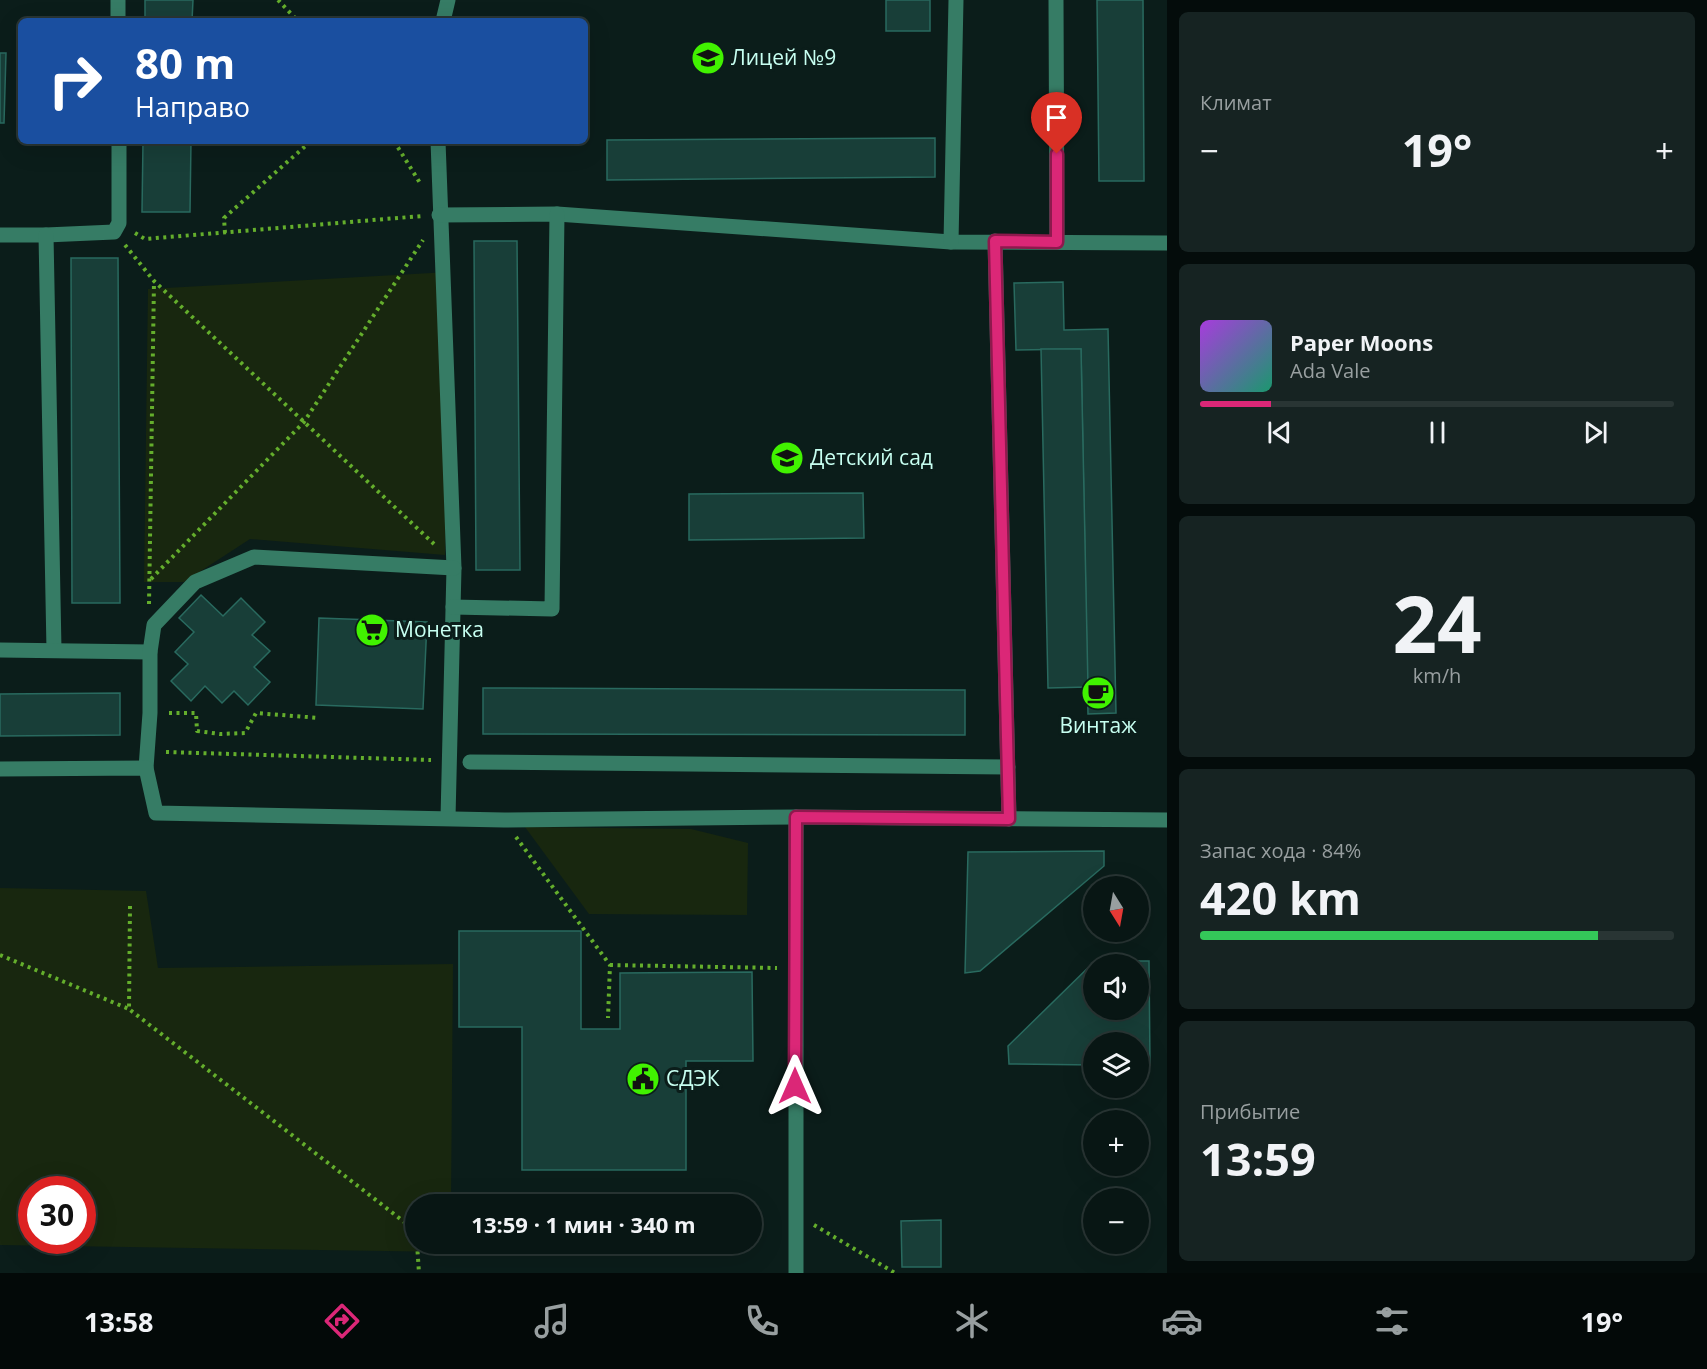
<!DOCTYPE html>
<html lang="ru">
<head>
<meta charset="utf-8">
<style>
  :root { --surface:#081614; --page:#162322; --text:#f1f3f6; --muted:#989fa0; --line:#293534; --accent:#db2777 }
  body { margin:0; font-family:"Open Sans",sans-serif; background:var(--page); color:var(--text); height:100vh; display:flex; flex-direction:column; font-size:22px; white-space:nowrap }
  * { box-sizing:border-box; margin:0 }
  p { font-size:20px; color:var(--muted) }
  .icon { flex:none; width:33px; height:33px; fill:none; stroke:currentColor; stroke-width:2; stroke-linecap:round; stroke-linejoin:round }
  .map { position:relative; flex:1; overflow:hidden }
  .details { display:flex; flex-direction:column; gap:12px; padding:12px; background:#040c0b; width:540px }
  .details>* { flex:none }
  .hud { position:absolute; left:18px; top:18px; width:570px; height:126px; border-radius:9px; box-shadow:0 6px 24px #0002,0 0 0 2px var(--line); background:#1a4fa0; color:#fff; overflow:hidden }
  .needle { width:39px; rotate:169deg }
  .fabs { position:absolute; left:1083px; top:876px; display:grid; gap:12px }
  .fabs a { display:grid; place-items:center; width:66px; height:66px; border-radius:50%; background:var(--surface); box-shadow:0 6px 24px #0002,0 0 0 2px var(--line); font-size:30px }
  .speed { position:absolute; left:18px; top:1176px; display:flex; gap:12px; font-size:30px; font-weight:700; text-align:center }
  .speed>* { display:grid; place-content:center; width:78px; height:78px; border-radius:50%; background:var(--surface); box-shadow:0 6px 24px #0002,0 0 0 2px var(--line); line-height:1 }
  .speed .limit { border:9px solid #d22; background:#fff; color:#111 }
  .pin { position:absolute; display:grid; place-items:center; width:51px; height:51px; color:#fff; margin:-62px -26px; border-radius:50% 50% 50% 0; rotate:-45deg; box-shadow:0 0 6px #0007 }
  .pin .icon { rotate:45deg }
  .me { position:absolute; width:66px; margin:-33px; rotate:0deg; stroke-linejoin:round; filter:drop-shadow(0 0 4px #0008) }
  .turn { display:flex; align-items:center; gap:21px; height:126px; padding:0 18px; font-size:27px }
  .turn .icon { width:78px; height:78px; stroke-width:2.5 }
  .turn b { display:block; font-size:42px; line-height:51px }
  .big { font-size:45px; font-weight:700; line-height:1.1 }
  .details .tile { flex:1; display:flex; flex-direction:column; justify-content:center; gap:9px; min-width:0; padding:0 21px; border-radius:9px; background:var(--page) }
  .details .dial { align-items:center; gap:0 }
  .dial b { font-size:78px; line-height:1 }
  .song { display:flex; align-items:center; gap:18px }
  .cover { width:72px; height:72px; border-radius:9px; background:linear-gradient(135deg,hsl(280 70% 55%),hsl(160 70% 35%)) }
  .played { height:6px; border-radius:3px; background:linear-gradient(90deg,var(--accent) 15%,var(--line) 15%) }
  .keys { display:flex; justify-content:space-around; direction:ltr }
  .heat { display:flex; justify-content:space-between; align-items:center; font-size:33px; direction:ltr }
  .charge { height:9px; border-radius:4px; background:linear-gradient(90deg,#34c759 84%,var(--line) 0) }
  .trip { position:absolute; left:405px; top:1194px; width:357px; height:60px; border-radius:30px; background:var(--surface); box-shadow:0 6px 24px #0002,0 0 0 2px var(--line); font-weight:700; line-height:60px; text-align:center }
  .menu { display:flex; height:96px; justify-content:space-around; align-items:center; background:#030908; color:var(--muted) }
  .menu .icon { width:42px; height:42px }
  .menu .on { color:var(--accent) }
  .menu b { font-size:27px; color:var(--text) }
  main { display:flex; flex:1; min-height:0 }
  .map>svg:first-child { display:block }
  .green { fill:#18270f; fill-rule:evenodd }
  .building { fill:#183e38; stroke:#296a5f; stroke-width:1.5; fill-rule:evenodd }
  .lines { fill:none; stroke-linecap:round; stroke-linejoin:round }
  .path { stroke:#64ae2c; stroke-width:4; stroke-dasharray:3 4.5; stroke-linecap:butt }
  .minor { stroke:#367c65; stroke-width:15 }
  .route-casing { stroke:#8e194d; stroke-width:15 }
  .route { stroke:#db2777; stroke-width:10 }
  .labels { text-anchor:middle; stroke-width:6; stroke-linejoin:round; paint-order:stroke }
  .poi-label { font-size:21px; fill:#c7fff1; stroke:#0b1d1a; text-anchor:start }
</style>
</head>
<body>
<main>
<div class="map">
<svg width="1167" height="1273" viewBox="0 0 1167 1273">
  <rect width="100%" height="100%" fill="#0b1d1a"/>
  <g class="green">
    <polygon points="449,272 445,555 250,539 184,582 144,582 148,289"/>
    <polygon points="525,827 691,829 748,843 747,915 589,914"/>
    <path d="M 0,888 L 146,891 L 158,968 L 453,964 L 451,1204 L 416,1204 L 416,1244 L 450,1244 L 450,1252 L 0,1245 ZM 32,1190 L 82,1190 L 82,1240 L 32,1240 Z"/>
  </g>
  <g class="building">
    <polygon points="145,0 193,0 192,21 145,21"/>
    <rect x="886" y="0" width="44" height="31"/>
    <polygon points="1097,0 1143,0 1144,181 1099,181"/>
    <polygon points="0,53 6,53 4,123 0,123"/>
    <polygon points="935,138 935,177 607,180 607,140"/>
    <polygon points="143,141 191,141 190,212 142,212"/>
    <polygon points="474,241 517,241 520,570 476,570"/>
    <polygon points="71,258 118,258 120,603 72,603"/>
    <polygon points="1063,282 1064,330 1108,329 1116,713 1088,714 1081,349 1016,350 1014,283"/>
    <polygon points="1041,349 1081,349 1088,687 1048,688"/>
    <polygon points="863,493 864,538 689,540 689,494"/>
    <polygon points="201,595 223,616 241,598 265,622 252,635 270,651 254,667 270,682 248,705 234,691 222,703 205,686 191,701 171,681 188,664 175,652 194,632 179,618"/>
    <polygon points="319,618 427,622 423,709 316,705"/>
    <polygon points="483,688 965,690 965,735 483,734"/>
    <polygon points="120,693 120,735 0,736 0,694"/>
    <polygon points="1104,851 1104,866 980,971 965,973 968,852"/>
    <polygon points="459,931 581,931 581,1029 620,1029 620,973 752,972 753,1061 686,1061 686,1170 522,1170 522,1027 459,1027"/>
    <path d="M 1095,961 L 1149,961 L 1150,1065 L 1138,1065 L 1138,1042 L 1094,1042 L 1094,1065 L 1009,1064 L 1008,1046 ZM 1094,964 L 1138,964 L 1138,1010 L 1094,1010 Z"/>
    <polygon points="941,1220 941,1267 902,1267 901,1221"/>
  </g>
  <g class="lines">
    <g class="path">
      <polyline points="278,0 298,21"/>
      <polyline points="394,141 420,183"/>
      <polyline points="135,233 145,239 422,216"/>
      <polyline points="225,233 224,218 311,141"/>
      <polyline points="125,245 154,281 434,544"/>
      <polyline points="151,579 304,422 423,240"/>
      <polyline points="149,604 154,281"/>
      <polyline points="169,713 196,713 197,731 220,734 245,733 256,713 319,718"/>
      <polyline points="166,752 431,760"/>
      <polyline points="516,837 610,965 608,1018"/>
      <polyline points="130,906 129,1009 416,1231"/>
      <polyline points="0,955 129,1009"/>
      <polyline points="610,965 777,968"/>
      <polyline points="814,1225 895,1273"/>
      <polyline points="417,1244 419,1273"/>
    </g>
    <g class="minor">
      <polyline points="118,0 118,21"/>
      <polyline points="1056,0 1057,242"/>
      <polyline points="443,21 448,0"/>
      <polyline points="438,141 454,568 448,818"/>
      <polyline points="439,215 557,214 951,242 1167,243"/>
      <polyline points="0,235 46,235 114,232 119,223 119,141"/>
      <polyline points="46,235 54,650"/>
      <polyline points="995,241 1009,819"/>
      <polyline points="951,242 956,0"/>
      <polyline points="453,607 552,609 557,214"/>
      <polyline points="0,650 150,652"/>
      <polyline points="470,762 1008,767"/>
      <polyline points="146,768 150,713 150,652 154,625 195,582 254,557 454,568"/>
      <polyline points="0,769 146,768 156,813 504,820 796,817 1167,820"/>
      <polyline points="796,1273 796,817"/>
    </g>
  </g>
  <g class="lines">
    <g class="route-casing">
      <polyline id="route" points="795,1086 796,817 1009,819 995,241 1057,242 1057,154"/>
    </g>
    <use href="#route" class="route"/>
  </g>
  <defs>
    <g id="school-disc" transform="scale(1.725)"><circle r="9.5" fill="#41f200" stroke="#0b1d1a"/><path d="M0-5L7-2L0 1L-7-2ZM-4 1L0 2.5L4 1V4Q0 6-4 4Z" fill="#111"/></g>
    <g id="supermarket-disc" transform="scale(1.725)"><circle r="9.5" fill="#41f200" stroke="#0b1d1a"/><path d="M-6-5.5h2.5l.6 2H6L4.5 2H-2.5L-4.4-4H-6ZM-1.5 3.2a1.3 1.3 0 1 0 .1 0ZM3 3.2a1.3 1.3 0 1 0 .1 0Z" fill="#111"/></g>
    <g id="cafe-disc" transform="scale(1.725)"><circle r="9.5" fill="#41f200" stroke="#0b1d1a"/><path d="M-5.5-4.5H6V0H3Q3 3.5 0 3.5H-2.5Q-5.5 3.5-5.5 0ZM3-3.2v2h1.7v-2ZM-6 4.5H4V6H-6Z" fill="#111"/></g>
    <g id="civic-disc" transform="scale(1.725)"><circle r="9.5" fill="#41f200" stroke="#0b1d1a"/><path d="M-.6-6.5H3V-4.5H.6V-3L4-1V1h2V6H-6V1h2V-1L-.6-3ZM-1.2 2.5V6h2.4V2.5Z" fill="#111"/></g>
  </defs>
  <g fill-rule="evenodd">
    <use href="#school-disc" x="708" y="58"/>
    <use href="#school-disc" x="787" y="458"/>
    <use href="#supermarket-disc" x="372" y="630"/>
    <use href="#cafe-disc" x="1098" y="693"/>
    <use href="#civic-disc" x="643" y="1079"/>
  </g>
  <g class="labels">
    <g class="poi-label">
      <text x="731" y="65">Лицей №9</text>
      <text x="810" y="465">Детский сад</text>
      <text x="395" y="637">Монетка</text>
      <text x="1098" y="733" text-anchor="middle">Винтаж</text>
      <text x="666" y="1086">СДЭК</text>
    </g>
  </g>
</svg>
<div class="fabs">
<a><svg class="needle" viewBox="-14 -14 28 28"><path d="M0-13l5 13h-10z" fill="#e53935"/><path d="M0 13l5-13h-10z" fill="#989fa0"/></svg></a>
<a><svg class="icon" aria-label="sound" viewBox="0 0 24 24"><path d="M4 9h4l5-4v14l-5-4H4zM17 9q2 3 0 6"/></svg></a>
<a><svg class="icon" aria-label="layers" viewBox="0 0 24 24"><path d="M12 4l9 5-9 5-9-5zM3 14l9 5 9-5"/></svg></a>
<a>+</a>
<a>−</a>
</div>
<div class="speed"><div class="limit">30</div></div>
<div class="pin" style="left:1057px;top:154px;background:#d93025"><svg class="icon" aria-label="arrive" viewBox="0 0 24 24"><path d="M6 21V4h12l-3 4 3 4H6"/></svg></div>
<svg class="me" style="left:795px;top:1086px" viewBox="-20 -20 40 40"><path d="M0-17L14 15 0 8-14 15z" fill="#db2777" stroke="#fff" stroke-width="4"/></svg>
<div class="trip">13:59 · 1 мин · 340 m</div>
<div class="hud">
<div class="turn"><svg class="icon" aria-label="right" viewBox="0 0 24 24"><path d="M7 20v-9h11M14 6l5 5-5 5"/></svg><div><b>80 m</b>Направо</div></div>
</div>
</div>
<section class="details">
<div class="tile"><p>Климат</p>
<div class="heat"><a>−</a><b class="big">19°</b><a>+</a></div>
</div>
<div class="tile">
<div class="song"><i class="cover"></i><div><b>Paper Moons</b><p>Ada Vale</p></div></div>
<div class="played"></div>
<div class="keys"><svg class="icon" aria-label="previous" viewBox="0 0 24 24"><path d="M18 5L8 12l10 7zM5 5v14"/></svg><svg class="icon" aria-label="pause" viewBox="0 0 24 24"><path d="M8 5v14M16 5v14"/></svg><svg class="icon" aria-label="next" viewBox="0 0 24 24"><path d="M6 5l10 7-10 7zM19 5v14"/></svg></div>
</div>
<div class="tile dial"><b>24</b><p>km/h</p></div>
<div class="tile"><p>Запас хода · 84%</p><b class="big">420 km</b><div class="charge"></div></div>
<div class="tile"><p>Прибытие</p><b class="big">13:59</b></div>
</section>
</main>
<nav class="menu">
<b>13:58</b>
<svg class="icon on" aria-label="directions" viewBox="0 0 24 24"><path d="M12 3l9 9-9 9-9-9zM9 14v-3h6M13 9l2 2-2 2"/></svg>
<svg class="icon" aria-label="music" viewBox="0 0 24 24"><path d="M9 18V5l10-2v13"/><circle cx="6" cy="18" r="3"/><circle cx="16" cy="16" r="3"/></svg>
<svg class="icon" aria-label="phone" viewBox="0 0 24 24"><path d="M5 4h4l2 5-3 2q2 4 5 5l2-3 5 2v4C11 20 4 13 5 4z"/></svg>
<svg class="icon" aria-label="climate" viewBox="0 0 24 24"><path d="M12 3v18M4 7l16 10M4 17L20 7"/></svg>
<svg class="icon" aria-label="car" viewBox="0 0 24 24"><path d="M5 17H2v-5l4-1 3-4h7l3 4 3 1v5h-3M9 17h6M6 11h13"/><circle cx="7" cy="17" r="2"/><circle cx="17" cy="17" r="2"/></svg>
<svg class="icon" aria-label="filters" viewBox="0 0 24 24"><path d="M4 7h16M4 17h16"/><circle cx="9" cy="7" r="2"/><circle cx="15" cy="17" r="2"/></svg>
<b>19°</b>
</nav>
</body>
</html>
